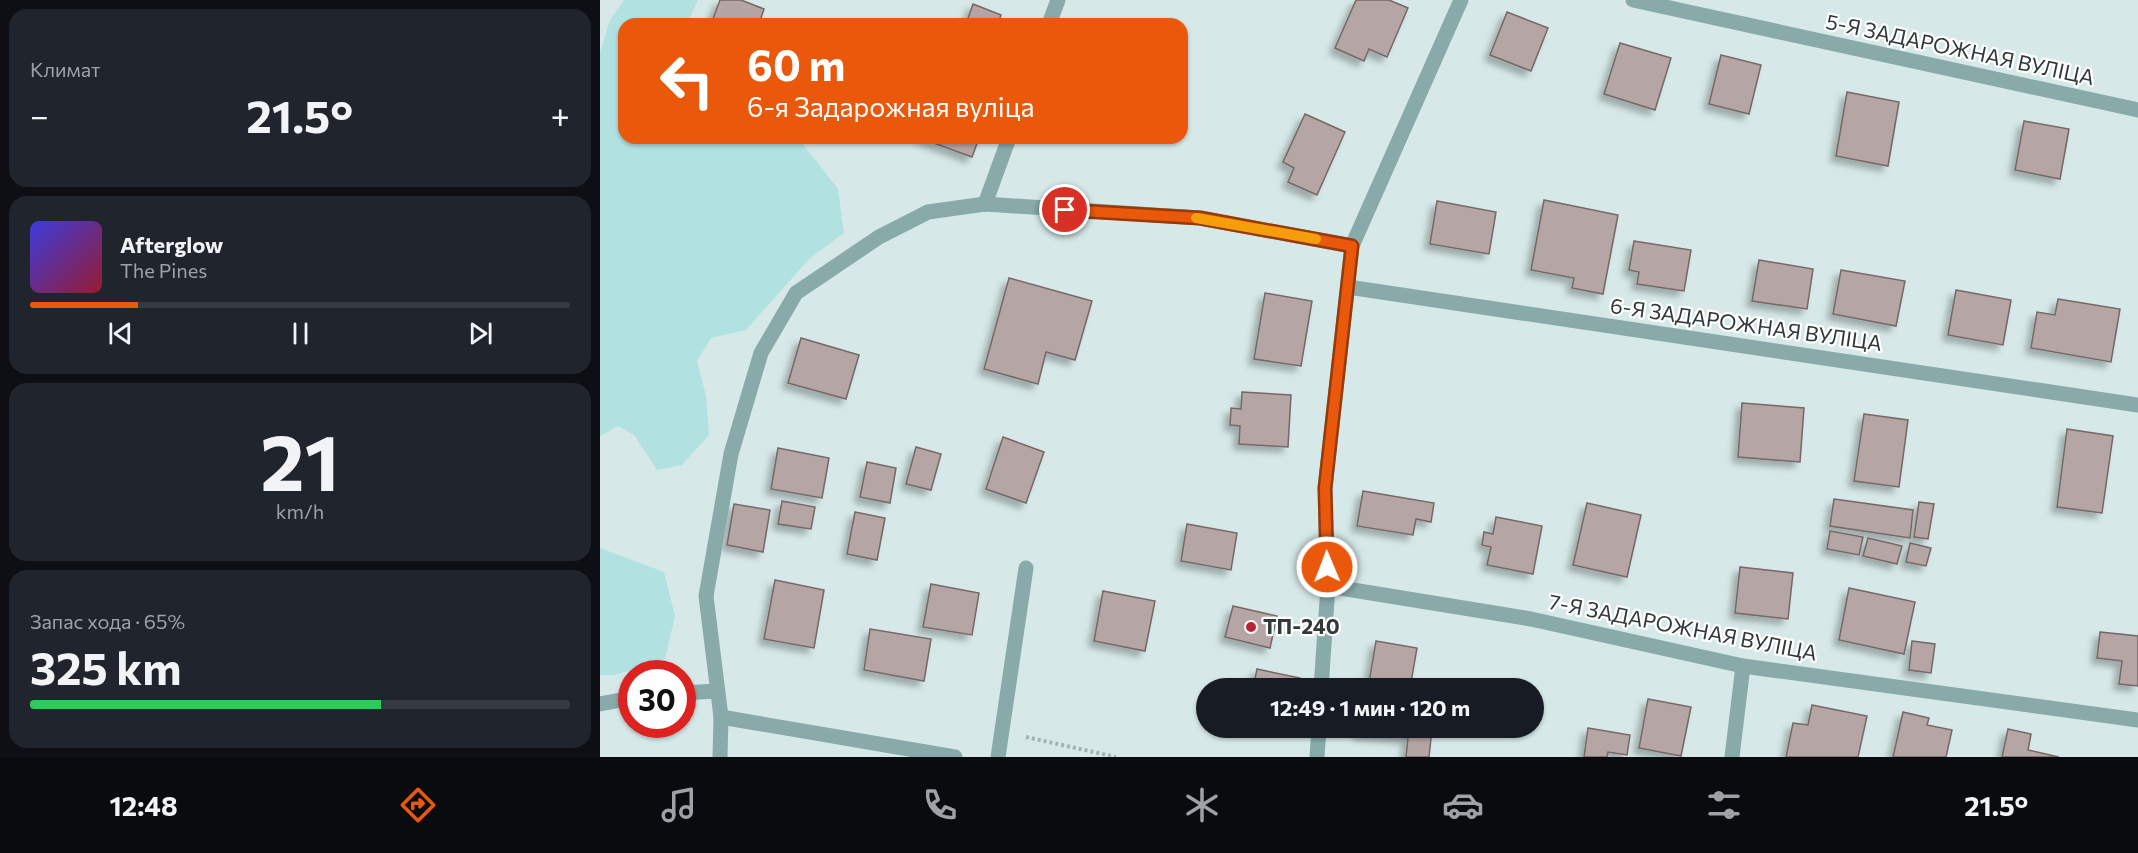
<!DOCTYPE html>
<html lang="ru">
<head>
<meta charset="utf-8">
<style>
  :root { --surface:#171b24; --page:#20242c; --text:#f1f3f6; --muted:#9ea1a6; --line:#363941; --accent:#ea580c }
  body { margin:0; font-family:Commissioner,sans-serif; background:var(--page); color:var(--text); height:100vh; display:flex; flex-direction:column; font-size:22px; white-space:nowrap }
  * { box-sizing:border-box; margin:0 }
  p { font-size:20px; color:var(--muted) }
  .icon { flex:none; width:33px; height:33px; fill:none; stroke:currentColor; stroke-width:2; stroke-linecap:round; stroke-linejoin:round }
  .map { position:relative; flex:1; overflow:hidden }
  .side { display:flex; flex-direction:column; gap:9px; padding:9px; background:#0d0f14; width:600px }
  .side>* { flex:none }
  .top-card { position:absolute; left:18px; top:18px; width:570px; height:126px; border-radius:18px; box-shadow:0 2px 4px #0004; background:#ea580c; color:#fff; overflow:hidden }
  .speed { position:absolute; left:18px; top:660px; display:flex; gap:12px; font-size:30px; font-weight:700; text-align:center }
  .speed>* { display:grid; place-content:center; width:78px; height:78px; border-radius:50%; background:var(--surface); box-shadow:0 2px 4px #0004; line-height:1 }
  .speed .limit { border:9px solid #d22; background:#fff; color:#111 }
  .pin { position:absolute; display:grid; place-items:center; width:51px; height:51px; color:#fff; margin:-26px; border:3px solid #fff; border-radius:50%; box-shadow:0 2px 6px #0007 }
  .me { position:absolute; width:66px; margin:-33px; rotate:359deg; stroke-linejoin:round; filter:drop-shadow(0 0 4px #0008) }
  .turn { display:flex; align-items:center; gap:21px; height:126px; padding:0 30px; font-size:27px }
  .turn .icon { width:78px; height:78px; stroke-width:2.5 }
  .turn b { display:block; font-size:42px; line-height:51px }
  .big { font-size:45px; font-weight:700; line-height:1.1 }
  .side .card { flex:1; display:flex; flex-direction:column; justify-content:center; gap:9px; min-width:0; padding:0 21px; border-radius:18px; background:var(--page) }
  .side .dial { align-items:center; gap:0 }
  .dial b { font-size:78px; line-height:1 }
  .song { display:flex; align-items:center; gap:18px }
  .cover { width:72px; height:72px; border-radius:9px; background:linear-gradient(135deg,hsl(240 70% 55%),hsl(350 70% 35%)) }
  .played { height:6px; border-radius:3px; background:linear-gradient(90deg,var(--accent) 20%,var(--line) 20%) }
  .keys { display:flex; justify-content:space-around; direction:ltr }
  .heat { display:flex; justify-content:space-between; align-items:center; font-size:33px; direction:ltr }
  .charge { height:9px; border-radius:4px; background:linear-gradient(90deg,#34c759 65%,var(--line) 0) }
  .trip { position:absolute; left:596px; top:678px; width:348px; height:60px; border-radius:30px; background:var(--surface); box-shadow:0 2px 4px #0004; font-weight:700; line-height:60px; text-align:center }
  .tab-bar { display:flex; height:96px; justify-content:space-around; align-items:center; background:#090b0e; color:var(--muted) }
  .tab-bar .icon { width:42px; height:42px }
  .tab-bar .selected { color:var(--accent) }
  .tab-bar b { font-size:27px; color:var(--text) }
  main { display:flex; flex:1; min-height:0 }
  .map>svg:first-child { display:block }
  .green { fill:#b1e2e1 }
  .building { fill:#b5a5a4; stroke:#766766; stroke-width:1.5; filter:url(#shadow) }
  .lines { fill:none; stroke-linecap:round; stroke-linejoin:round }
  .path { stroke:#a3b3b2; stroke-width:4; stroke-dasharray:3 3; stroke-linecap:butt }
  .lane { stroke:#88aaa9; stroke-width:15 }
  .street { stroke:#88aaa9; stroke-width:15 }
  .route-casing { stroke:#983908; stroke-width:15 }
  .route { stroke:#ea580c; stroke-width:10 }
  .slow { stroke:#f59e0b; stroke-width:10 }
  .poi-dot { fill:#b72536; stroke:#fff; stroke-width:2 }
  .labels { text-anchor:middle; stroke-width:4.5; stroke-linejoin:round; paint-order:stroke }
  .street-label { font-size:21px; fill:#323939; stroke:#fff }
  .poi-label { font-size:21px; font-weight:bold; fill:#323939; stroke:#fff; text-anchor:start }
</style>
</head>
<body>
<main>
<section class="side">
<div class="card"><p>Климат</p>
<div class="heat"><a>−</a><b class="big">21.5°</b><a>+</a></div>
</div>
<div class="card">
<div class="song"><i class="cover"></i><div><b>Afterglow</b><p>The Pines</p></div></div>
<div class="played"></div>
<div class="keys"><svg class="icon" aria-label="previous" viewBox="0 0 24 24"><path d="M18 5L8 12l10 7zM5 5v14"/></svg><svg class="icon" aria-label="pause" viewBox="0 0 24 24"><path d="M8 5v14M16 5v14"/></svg><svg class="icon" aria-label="next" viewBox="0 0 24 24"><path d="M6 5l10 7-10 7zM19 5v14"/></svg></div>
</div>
<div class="card dial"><b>21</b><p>km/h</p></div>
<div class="card"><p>Запас хода · 65%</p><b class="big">325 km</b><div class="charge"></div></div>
</section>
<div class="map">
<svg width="1538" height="757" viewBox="0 0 1538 757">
  <defs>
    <filter id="shadow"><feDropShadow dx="-5.5" dy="5.5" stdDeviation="3" flood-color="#0004"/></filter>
  </defs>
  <rect width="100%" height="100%" fill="#d6e9e8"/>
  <g class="green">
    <polygon points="24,0 98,0 87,24 24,24 24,138 198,138 238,189 244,233 209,259 146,330 111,338 97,361 106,396 109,435 82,465 57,470 34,435 18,426 0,436 0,52 10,20"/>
    <polygon points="0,548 64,572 75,616 65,659 15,675 0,675"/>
  </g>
  <g class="building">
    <polygon points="120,0 141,0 164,9 159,24 111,24"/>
    <polygon points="756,0 789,0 808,8 787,57 769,49 764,61 735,48"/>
    <polygon points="373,4 401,15 398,24 366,24"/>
    <polygon points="907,12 948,28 931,71 890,55"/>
    <polygon points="1020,43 1071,58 1055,110 1004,94"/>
    <polygon points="1121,55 1161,65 1149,114 1109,104"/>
    <polygon points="1247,92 1299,102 1288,166 1236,156"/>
    <polygon points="705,114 745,132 717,195 688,182 694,168 683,162"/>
    <polygon points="1424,121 1469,129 1460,179 1415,170"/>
    <polygon points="320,138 379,138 372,157"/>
    <polygon points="944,200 1018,215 1003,294 972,288 974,278 931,270"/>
    <polygon points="837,201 896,212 889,254 830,244"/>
    <polygon points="1034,241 1091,250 1084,291 1037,284 1039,272 1029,270"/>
    <polygon points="1159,260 1213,269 1207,309 1152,301"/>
    <polygon points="1241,270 1305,281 1296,326 1233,314"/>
    <polygon points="409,278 492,301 475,360 446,352 438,384 384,369"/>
    <polygon points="1356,290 1411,300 1403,345 1348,335"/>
    <polygon points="665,293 712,301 701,366 654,359"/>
    <polygon points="1458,299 1520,309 1511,362 1431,348 1437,312 1455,315"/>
    <polygon points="201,338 259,355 246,399 188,383"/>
    <polygon points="642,392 691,395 688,447 639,444 640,426 630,425 631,408 641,409"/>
    <polygon points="1142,403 1204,408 1200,462 1138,457"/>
    <polygon points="1264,414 1308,420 1299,487 1254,481"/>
    <polygon points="1467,429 1513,436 1502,513 1457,507"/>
    <polygon points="403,437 444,452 426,503 386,489"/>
    <polygon points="316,447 341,454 331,490 306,484"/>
    <polygon points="178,448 229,458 222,498 171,489"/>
    <polygon points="267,462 296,468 290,503 260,497"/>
    <polygon points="763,491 834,503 831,522 816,519 813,535 757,526"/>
    <polygon points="1234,499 1313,510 1310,538 1230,526"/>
    <polygon points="182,501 215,507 211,529 178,524"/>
    <polygon points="1319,502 1334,504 1328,539 1314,537"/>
    <polygon points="987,503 1041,515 1027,577 973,565"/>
    <polygon points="134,504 170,510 163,552 127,545"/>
    <polygon points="255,512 285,518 277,560 247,554"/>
    <polygon points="896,517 942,526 933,574 887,565 891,547 882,545 884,532 893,534"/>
    <polygon points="587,524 637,533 631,570 581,561"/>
    <polygon points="1230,531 1263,537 1259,555 1227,549"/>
    <polygon points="1268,538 1302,546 1297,564 1263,556"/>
    <polygon points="1310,543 1331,548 1326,566 1306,562"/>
    <polygon points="1140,567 1193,573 1188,619 1135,613"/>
    <polygon points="175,580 224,590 214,648 164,639"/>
    <polygon points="331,584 379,593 372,635 323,627"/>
    <polygon points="1249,588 1315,602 1304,654 1239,640"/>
    <polygon points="503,591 555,601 545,651 494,641"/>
    <polygon points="633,606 677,616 670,648 625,637"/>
    <polygon points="270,629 331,639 324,681 264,670"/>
    <polygon points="1500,632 1538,636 1538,686 1519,684 1522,661 1497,658"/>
    <polygon points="776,641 817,648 810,688 768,688"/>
    <polygon points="1312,641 1335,644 1331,673 1309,670"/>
    <polygon points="657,669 700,678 698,688 653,688"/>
    <polygon points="1048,699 1091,707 1081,756 1039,748"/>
    <polygon points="1212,705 1267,716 1258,757 1186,757 1193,723 1208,725"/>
    <polygon points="1303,712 1329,718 1327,725 1352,730 1346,757 1293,757"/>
    <polygon points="759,728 832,728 829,757 806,757 808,738 759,734"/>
    <polygon points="988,728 1030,735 1027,755 1008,752 1007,757 984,757"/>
    <polygon points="1408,729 1431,734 1428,750 1459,757 1402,757"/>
  </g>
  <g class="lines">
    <polyline class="path" points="426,737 516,757"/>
    <g class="lane">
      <polyline points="82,693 117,691"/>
      <polyline points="0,704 32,698"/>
      <polyline points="121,717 355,757"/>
    </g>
    <g class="street">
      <polyline points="1033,0 1538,110"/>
      <polyline points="449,24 458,0"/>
      <polyline points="385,204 409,138"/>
      <polyline points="748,287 1538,405"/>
      <polyline points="728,586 931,619 1143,666 1538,720"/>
      <polyline points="721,688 728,586 725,488 752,246 861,0"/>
      <polyline points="120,757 121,717 106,596 131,454 161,353 196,293 279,237 328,212 385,204 600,218 752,246"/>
      <polyline points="398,757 426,568"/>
      <polyline points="717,757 719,728"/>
      <polyline points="1132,757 1143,666"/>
    </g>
  </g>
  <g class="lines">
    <g class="route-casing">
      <polyline id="route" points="465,210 600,218 752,246 725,488 727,567"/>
    </g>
    <use href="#route" class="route"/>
    <polyline class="slow" points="596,218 716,239"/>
  </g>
  <circle class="poi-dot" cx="651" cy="627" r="6"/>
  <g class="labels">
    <g class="street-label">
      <text transform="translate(1360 50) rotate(12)" y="7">5-Я ЗАДАРОЖНАЯ ВУЛІЦА</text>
      <text transform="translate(1146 325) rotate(8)" y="7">6-Я ЗАДАРОЖНАЯ ВУЛІЦА</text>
      <text transform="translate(1083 628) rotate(11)" y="7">7-Я ЗАДАРОЖНАЯ ВУЛІЦА</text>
    </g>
    <g class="poi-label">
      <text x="663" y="634">ТП-240</text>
    </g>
  </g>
</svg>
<div class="speed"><div class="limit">30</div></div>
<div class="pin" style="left:465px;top:210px;background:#d93025"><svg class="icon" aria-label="arrive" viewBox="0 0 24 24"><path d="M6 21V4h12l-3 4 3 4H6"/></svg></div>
<svg class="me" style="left:727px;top:567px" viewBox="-20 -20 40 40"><circle r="17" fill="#ea580c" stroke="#fff" stroke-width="3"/><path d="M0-11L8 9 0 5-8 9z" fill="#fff"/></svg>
<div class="trip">12:49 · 1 мин · 120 m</div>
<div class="top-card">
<div class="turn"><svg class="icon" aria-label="left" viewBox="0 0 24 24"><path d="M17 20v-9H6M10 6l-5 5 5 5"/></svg><div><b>60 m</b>6-я Задарожная вуліца</div></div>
</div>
</div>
</main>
<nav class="tab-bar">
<b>12:48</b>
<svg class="icon selected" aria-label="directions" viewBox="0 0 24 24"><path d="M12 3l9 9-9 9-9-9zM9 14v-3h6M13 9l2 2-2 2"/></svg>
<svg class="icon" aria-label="music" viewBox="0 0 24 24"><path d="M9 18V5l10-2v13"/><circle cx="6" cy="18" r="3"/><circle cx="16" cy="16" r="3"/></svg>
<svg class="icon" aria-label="phone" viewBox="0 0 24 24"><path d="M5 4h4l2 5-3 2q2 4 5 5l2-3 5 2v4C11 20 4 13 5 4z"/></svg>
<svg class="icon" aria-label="climate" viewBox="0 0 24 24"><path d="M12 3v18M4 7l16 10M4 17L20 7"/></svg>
<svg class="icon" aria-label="car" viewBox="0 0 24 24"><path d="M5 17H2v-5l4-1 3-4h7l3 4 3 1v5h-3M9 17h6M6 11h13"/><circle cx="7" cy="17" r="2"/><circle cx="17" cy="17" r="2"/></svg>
<svg class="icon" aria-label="filters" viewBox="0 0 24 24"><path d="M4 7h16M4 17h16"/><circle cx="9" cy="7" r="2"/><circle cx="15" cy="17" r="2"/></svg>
<b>21.5°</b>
</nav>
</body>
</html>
